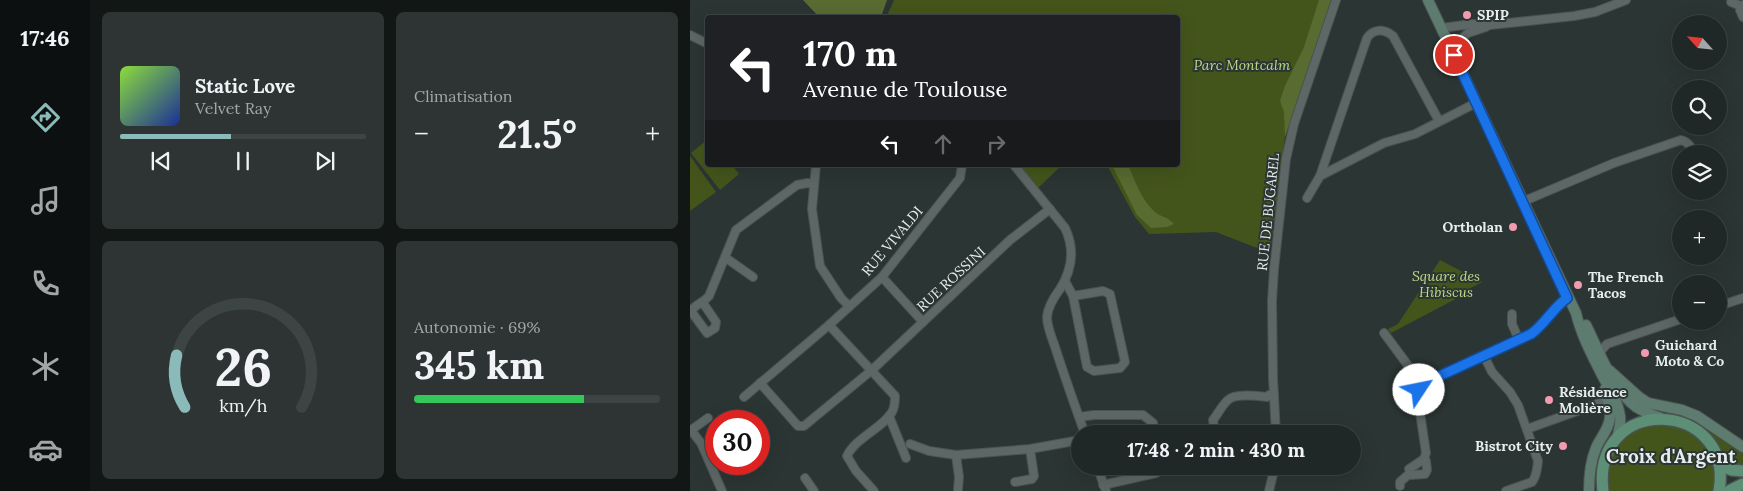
<!DOCTYPE html>
<html lang="fr">
<head>
<meta charset="utf-8">
<style>
  :root { --surface:#202827; --page:#2d3433; --text:#f1f3f6; --muted:#a2a6a7; --line:#3d4444; --accent:#8bbbb9 }
  body { margin:0; font-family:Lora,serif; background:var(--page); color:var(--text); height:100vh; display:flex; flex-direction:column; font-size:19px; white-space:nowrap }
  * { box-sizing:border-box; margin:0 }
  p { font-size:16px; color:var(--muted) }
  .icon { flex:none; width:28px; height:28px; fill:none; stroke:currentColor; stroke-width:2; stroke-linecap:round; stroke-linejoin:round }
  .map { position:relative; flex:1; overflow:hidden }
  .side { display:flex; flex-direction:column; gap:12px; padding:12px; background:#121615; width:600px }
  .side>* { flex:none }
  .top-card { position:absolute; left:15px; top:15px; width:475px; height:152px; border-radius:5px; box-shadow:0 5px 20px #0002,0 0 0 1px var(--line); background:#202124; color:#fff; overflow:hidden }
  .needle { width:32px; rotate:297deg }
  .tools { position:absolute; left:982px; top:15px; display:grid; gap:10px }
  .tools a { display:grid; place-items:center; width:55px; height:55px; border-radius:50%; background:var(--surface); box-shadow:0 5px 20px #0002,0 0 0 1px var(--line); font-size:25px }
  .speed { position:absolute; left:15px; top:410px; display:flex; gap:10px; font-size:25px; font-weight:700; text-align:center }
  .speed>* { display:grid; place-content:center; width:65px; height:65px; border-radius:50%; background:var(--surface); box-shadow:0 5px 20px #0002,0 0 0 1px var(--line); line-height:1 }
  .speed .limit { border:8px solid #d22; background:#fff; color:#111 }
  .pin { position:absolute; display:grid; place-items:center; width:42px; height:42px; color:#fff; margin:-21px; border:2px solid #fff; border-radius:50%; box-shadow:0 1px 5px #0007 }
  .me { position:absolute; width:55px; margin:-28px; rotate:56deg; stroke-linejoin:round; filter:drop-shadow(0 0 4px #0008) }
  .turn { display:flex; align-items:center; gap:18px; height:105px; padding:0 15px; font-size:22px }
  .turn .icon { width:65px; height:65px; stroke-width:2.5 }
  .turn b { display:block; font-size:35px; line-height:42px }
  .lanes { display:flex; align-items:center; height:48px; padding:0 15px; background:#0003; justify-content:center; gap:25px; direction:ltr }
  .lanes .off { opacity:.35 }
  .big { font-size:38px; font-weight:700; line-height:1.1 }
  .side .widget { flex:1; display:flex; flex-direction:column; justify-content:center; gap:8px; min-width:0; padding:0 18px; border-radius:8px; background:var(--page) }
  .side .dial { align-items:center; gap:0 }
  .dial svg { height:130px; overflow:visible; fill:none; stroke:var(--line); stroke-width:7; stroke-linecap:round; text-anchor:middle }
  .dial text { fill:var(--text); stroke:none }
  .song { display:flex; align-items:center; gap:15px }
  .cover { width:60px; height:60px; border-radius:8px; background:linear-gradient(135deg,hsl(90 70% 55%),hsl(230 70% 35%)) }
  .played { height:5px; border-radius:2px; background:linear-gradient(90deg,var(--accent) 45%,var(--line) 45%) }
  .keys { display:flex; justify-content:space-around; direction:ltr }
  .heat { display:flex; justify-content:space-between; align-items:center; font-size:28px; direction:ltr }
  .charge { height:8px; border-radius:4px; background:linear-gradient(90deg,#34c759 69%,var(--line) 0) }
  .side .tiles { flex:1; display:grid; gap:12px; grid-template-columns:repeat(2,1fr) }
  .trip { position:absolute; left:381px; top:425px; width:290px; height:50px; border-radius:25px; background:var(--surface); box-shadow:0 5px 20px #0002,0 0 0 1px var(--line); font-weight:700; line-height:50px; text-align:center }
  main { display:flex; flex:1; min-height:0 }
  .dock { display:flex; flex-direction:column; width:90px; justify-content:space-around; align-items:center; background:#0d1010; color:var(--muted) }
  .dock .icon { width:35px; height:35px }
  .dock .current { color:var(--accent) }
  .dock b { font-size:22px; color:var(--text) }
  .map>svg:first-child { display:block }
  .green { fill:#44551b }
  .forest { fill:#586b31 }
  .lines { fill:none; stroke-linecap:round; stroke-linejoin:round }
  .street-casing { stroke:#4b5252; stroke-width:10 }
  .secondary-casing { stroke:#4b5252; stroke-width:12 }
  .primary-casing { stroke:#4b5252; stroke-width:14 }
  .street { stroke:#5c6766; stroke-width:8 }
  .secondary { stroke:#5d7b6e; stroke-width:10 }
  .primary { stroke:#5d8f76; stroke-width:11 }
  .route-casing { stroke:#114b97; stroke-width:12 }
  .route { stroke:#1a73e8; stroke-width:9 }
  .poi-dot { fill:#f29ab0; stroke:#2b3534; stroke-width:2 }
  .labels { text-anchor:middle; stroke-width:4; stroke-linejoin:round; paint-order:stroke }
  .poi-label { font-size:14px; font-weight:bold; fill:#e7eded; stroke:#2b3534; text-anchor:start }
  .park-label { font-size:14px; font-style:italic; fill:#bedb85; stroke:#2b3534 }
  .street-label { font-size:14px; fill:#e7eded; stroke:#2b3534 }
  .district-label { font-size:19px; font-weight:bold; fill:#e7eded; stroke:#2b3534 }
</style>
</head>
<body>
<main>
<nav class="dock">
<b>17:46</b>
<svg class="icon current" aria-label="directions" viewBox="0 0 24 24"><path d="M12 3l9 9-9 9-9-9zM9 14v-3h6M13 9l2 2-2 2"/></svg>
<svg class="icon" aria-label="music" viewBox="0 0 24 24"><path d="M9 18V5l10-2v13"/><circle cx="6" cy="18" r="3"/><circle cx="16" cy="16" r="3"/></svg>
<svg class="icon" aria-label="phone" viewBox="0 0 24 24"><path d="M5 4h4l2 5-3 2q2 4 5 5l2-3 5 2v4C11 20 4 13 5 4z"/></svg>
<svg class="icon" aria-label="climate" viewBox="0 0 24 24"><path d="M12 3v18M4 7l16 10M4 17L20 7"/></svg>
<svg class="icon" aria-label="car" viewBox="0 0 24 24"><path d="M5 17H2v-5l4-1 3-4h7l3 4 3 1v5h-3M9 17h6M6 11h13"/><circle cx="7" cy="17" r="2"/><circle cx="17" cy="17" r="2"/></svg>
</nav>
<section class="side">
<div class="tiles">
<div class="widget">
<div class="song"><i class="cover"></i><div><b>Static Love</b><p>Velvet Ray</p></div></div>
<div class="played"></div>
<div class="keys"><svg class="icon" aria-label="previous" viewBox="0 0 24 24"><path d="M18 5L8 12l10 7zM5 5v14"/></svg><svg class="icon" aria-label="pause" viewBox="0 0 24 24"><path d="M8 5v14M16 5v14"/></svg><svg class="icon" aria-label="next" viewBox="0 0 24 24"><path d="M6 5l10 7-10 7zM19 5v14"/></svg></div>
</div>
<div class="widget"><p>Climatisation</p>
<div class="heat"><a>−</a><b class="big">21.5°</b><a>+</a></div>
</div>
<div class="widget dial"><svg viewBox="0 0 100 80">
<path d="M14 69A42 42 0 1 1 86 69"/>
<path d="M14 69A42 42 0 0 1 9 37" stroke="#8bbbb9"/>
<text x="50" y="56" font-size="32" font-weight="700">26</text>
<text x="50" y="72" font-size="11">km/h</text>
</svg></div>
<div class="widget"><p>Autonomie · 69%</p><b class="big">345 km</b><div class="charge"></div></div>
</div>
</section>
<div class="map">
<svg width="1053" height="491" viewBox="0 0 1053 491">
  <rect width="100%" height="100%" fill="#2b3534"/>
  <g class="green">
    <polygon points="204,0 641,0 595,137 580,253 526,232 459,234 445,217 417,165 488,165 488,18 196,18"/>
    <polygon points="17,140 18,165 42,165 49,174 30,190 1,153"/>
    <polygon points="0,156 26,192 0,211"/>
    <polygon points="330,165 372,165 348,188"/>
    <polygon points="750,260 792,282 775,291 775,294 701,333 698,329 708,324"/>
    <path d="M 994,414 L 1053,450 L 1053,466 C 1030,459 1036,451 1023,436 C 1016,426 1004,420 994,414 Z"/>
    <path d="M 968,423 C 994,427 1016,435 1024,464 C 1026,472 1024,483 1024,491 L 917,491 C 918,481 916,468 919,459 C 927,436 946,429 968,423 Z"/>
  </g>
  <g class="forest">
    <polygon points="113,0 197,0 191,17 130,18"/>
    <polygon points="629,0 641,0 595,137 594,112 590,101 595,86 614,47"/>
    <path d="M 422,165 L 438,165 C 445,180 451,200 464,211 C 471,218 476,215 484,224 L 477,227 L 461,228 L 447,215 Z"/>
  </g>
  <g class="lines">
    <g class="street-casing">
      <g id="street">
        <polyline points="1041,2 1051,6"/>
        <polyline points="1053,5 1050,10 1053,17"/>
        <polyline points="751,28 782,24 800,25 884,16 905,12 936,0"/>
        <polyline points="0,35 18,44"/>
        <polyline points="759,46 768,42 778,33 796,27"/>
        <polyline points="126,165 122,209 130,266 151,298 159,306"/>
        <path d="M 324,165 L 375,228 C 385,249 382,270 370,289 C 364,297 358,306 357,317 C 357,328 363,340 366,350 C 375,378 385,406 395,434"/>
        <polyline points="630,176 694,143 725,134 786,103"/>
        <path d="M 617,198 L 630,176 L 677,38 C 684,28 694,29 703,36 L 749,121"/>
        <path d="M 832,202 L 924,163 L 991,140 C 999,142 1001,147 1004,154"/>
        <polyline points="36,258 63,277"/>
        <polyline points="192,277 233,322"/>
        <polyline points="375,281 383,296 397,367 404,371 430,368 435,362 420,294 413,291 383,296"/>
        <path d="M 13,303 L 26,322 L 25,328 L 17,333 L 1,311 C 6,304 13,303 19,296 L 46,230 L 107,185 L 118,183 L 123,184"/>
        <polyline points="1029,306 1053,298"/>
        <polyline points="822,314 822,324 829,340"/>
        <path d="M 139,325 L 205,396 C 205,402 205,407 202,412 C 194,427 165,438 157,456 L 166,471 L 184,491"/>
        <polyline points="694,333 731,383"/>
        <polyline points="910,352 917,344 991,319"/>
        <path d="M 794,356 L 802,372 L 820,392 L 828,405 L 848,461 C 847,468 847,476 842,482 L 816,491"/>
        <polyline points="70,383 108,426 114,426 182,370 320,240 360,209"/>
        <path d="M 731,383 L 743,379 L 841,334 C 855,324 863,308 877,298"/>
        <polyline points="731,383 728,399 736,453 734,459 736,461 737,470 735,474 721,475 719,469 734,459"/>
        <polyline points="54,397 139,325 192,277 270,178 272,165"/>
        <polyline points="199,416 216,458"/>
        <polyline points="389,417 404,415 453,415 463,423 465,434"/>
        <polyline points="837,429 918,400"/>
        <polyline points="1,430 11,443 32,491"/>
        <polyline points="0,431 18,418"/>
        <path d="M 525,434 L 523,420 C 528,414 532,405 538,400 C 545,393 568,396 577,397 L 579,395 L 584,395"/>
        <polyline points="586,434 583,378 582,301 584,269 596,159 604,124 646,0"/>
        <polyline points="220,444 239,451 266,455 340,449 390,440"/>
        <polyline points="266,455 269,477 268,489"/>
        <polyline points="407,466 416,491"/>
        <polyline points="115,478 124,491"/>
        <polyline points="325,482 342,479 344,476 340,449"/>
        <polyline points="413,485 466,473 468,472 469,466"/>
        <polyline points="710,486 710,482 719,474"/>
        <polyline points="579,491 585,466"/>
      </g>
    </g>
    <g class="secondary-casing">
      <g id="secondary">
        <path d="M 738,0 L 886,313 C 891,335 903,357 913,377 C 920,389 928,402 930,416 C 931,424 929,431 927,438"/>
        <path d="M 896,325 C 909,351 923,390 946,407 C 954,412 962,415 971,418"/>
        <polyline points="919,370 949,397 958,403 992,410 1007,416 1053,447"/>
        <path d="M 899,491 C 899,477 900,462 906,448 C 910,438 920,428 920,416 C 921,407 917,398 915,389"/>
      </g>
    </g>
    <g class="primary-casing">
      <g id="primary">
        <polyline points="1029,465 1042,470 1053,471"/>
        <path d="M 913,491 C 901,392 1045,399 1029,491"/>
        <polyline points="1039,491 1053,484"/>
      </g>
    </g>
    <use href="#street" class="street"/>
    <use href="#secondary" class="secondary"/>
    <use href="#primary" class="primary"/>
  </g>
  <g class="lines">
    <g class="route-casing">
      <path id="route" d="M 729,390 L 731,383 L 743,379 L 841,334 C 855,324 863,308 877,298 L 764,55"/>
    </g>
    <use href="#route" class="route"/>
  </g>
  <g class="poi-dot">
    <circle cx="777" cy="15" r="5"/>
    <circle cx="823" cy="227" r="5"/>
    <circle cx="888" cy="285" r="5"/>
    <circle cx="955" cy="353" r="5"/>
    <circle cx="859" cy="400" r="5"/>
    <circle cx="873" cy="446" r="5"/>
  </g>
  <g class="labels">
    <g class="poi-label">
      <text x="787" y="20">SPIP</text>
      <text x="813" y="232" text-anchor="end">Ortholan</text>
      <text x="898" y="282">The French<tspan x="898" dy="16">Tacos</tspan></text>
      <text x="965" y="350">Guichard<tspan x="965" dy="16">Moto &amp; Co</tspan></text>
      <text x="869" y="397">Résidence<tspan x="869" dy="16">Molière</tspan></text>
      <text x="863" y="451" text-anchor="end">Bistrot City</text>
    </g>
    <g class="park-label">
      <text x="552" y="70">Parc Montcalm</text>
      <text x="756" y="281">Square des<tspan x="756" dy="16">Hibiscus</tspan></text>
    </g>
    <g class="street-label">
      <text transform="translate(578 212) rotate(-84)" y="5">RUE DE BUGAREL</text>
      <text transform="translate(202 241) rotate(-50)" y="5">RUE VIVALDI</text>
      <text transform="translate(261 279) rotate(-43)" y="5">RUE ROSSINI</text>
    </g>
    <g class="district-label">
      <text x="981" y="463">Croix d'Argent</text>
    </g>
  </g>
</svg>
<div class="tools">
<a><svg class="needle" viewBox="-14 -14 28 28"><path d="M0-13l5 13h-10z" fill="#e53935"/><path d="M0 13l5-13h-10z" fill="#a2a6a7"/></svg></a>
<a><svg class="icon" aria-label="search" viewBox="0 0 24 24"><circle cx="10" cy="10" r="6"/><path d="M15 15l6 6"/></svg></a>
<a><svg class="icon" aria-label="layers" viewBox="0 0 24 24"><path d="M12 4l9 5-9 5-9-5zM3 14l9 5 9-5"/></svg></a>
<a>+</a>
<a>−</a>
</div>
<div class="speed"><div class="limit">30</div></div>
<div class="pin" style="left:764px;top:55px;background:#d93025"><svg class="icon" aria-label="arrive" viewBox="0 0 24 24"><path d="M6 21V4h12l-3 4 3 4H6"/></svg></div>
<svg class="me" style="left:729px;top:390px" viewBox="-20 -20 40 40"><circle r="19" fill="#fff"/><path d="M0-13L10 11 0 6-10 11z" fill="#1a73e8"/></svg>
<div class="trip">17:48 · 2 min · 430 m</div>
<div class="top-card">
<div class="turn"><svg class="icon" aria-label="left" viewBox="0 0 24 24"><path d="M17 20v-9H6M10 6l-5 5 5 5"/></svg><div><b>170 m</b>Avenue de Toulouse</div></div>
<div class="lanes"><svg class="icon" aria-label="left" viewBox="0 0 24 24"><path d="M17 20v-9H6M10 6l-5 5 5 5"/></svg><svg class="icon off" aria-label="ahead" viewBox="0 0 24 24"><path d="M12 20V5M6 11l6-6 6 6"/></svg><svg class="icon off" aria-label="right" viewBox="0 0 24 24"><path d="M7 20v-9h11M14 6l5 5-5 5"/></svg></div>
</div>
</div>
</main>
</body>
</html>
